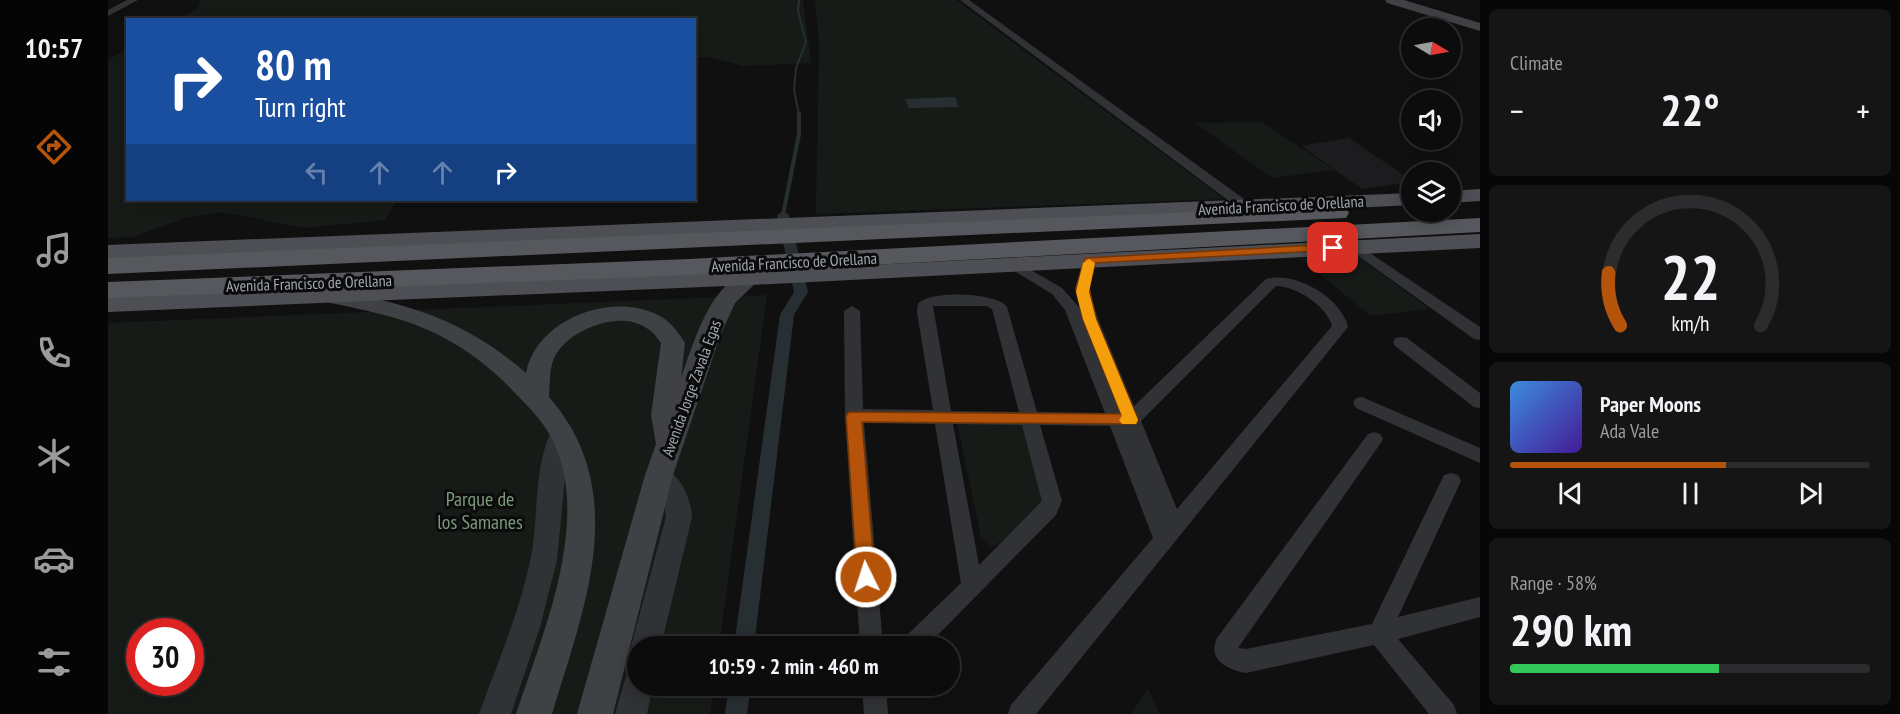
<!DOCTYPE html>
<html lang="en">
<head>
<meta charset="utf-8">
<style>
  :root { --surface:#0c0c0d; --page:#151516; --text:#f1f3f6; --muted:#9a9b9d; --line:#2c2c2e; --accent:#b45309 }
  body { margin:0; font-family:"PT Sans Narrow",sans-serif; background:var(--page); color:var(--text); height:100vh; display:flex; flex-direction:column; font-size:22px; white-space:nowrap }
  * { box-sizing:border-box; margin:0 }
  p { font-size:20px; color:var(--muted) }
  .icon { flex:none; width:33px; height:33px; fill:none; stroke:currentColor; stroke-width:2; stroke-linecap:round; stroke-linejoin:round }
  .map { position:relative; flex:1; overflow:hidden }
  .drawer { display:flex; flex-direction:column; gap:9px; padding:9px; background:#070707; width:420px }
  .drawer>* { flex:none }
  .guide { position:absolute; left:18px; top:18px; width:570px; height:183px; border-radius:0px; box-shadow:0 3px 15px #0003,0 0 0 2px var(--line); background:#1a4fa0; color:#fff; overflow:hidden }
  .needle { width:39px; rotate:100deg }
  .fabs { position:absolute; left:1293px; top:18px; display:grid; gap:12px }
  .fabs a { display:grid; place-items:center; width:60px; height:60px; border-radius:50%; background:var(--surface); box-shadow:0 3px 15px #0003,0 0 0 2px var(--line); font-size:30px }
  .speed { position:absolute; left:18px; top:618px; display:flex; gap:12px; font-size:30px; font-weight:700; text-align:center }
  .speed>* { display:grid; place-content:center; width:78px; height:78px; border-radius:50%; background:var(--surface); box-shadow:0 3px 15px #0003,0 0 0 2px var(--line); line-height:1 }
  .speed .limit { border:9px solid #d22; background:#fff; color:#111 }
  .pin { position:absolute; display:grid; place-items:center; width:51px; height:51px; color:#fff; margin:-26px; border-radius:12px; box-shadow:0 3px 9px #0006 }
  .me { position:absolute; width:66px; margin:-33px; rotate:356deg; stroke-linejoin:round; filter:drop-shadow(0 0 4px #0008) }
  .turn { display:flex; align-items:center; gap:21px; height:126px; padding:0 30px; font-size:27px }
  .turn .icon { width:78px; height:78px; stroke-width:2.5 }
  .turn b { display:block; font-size:42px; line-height:51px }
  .lanes { display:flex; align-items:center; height:57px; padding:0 30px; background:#0003; justify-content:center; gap:30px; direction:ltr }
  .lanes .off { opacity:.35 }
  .big { font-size:45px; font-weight:600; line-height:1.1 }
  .drawer .card { flex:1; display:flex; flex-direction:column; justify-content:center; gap:9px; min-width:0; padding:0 21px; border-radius:9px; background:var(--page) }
  .drawer .dial { align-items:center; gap:0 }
  .dial svg { height:156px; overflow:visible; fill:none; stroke:var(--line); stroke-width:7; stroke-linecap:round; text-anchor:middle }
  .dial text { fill:var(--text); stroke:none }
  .song { display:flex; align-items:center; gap:18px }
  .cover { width:72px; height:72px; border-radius:9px; background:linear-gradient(135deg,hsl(210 70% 55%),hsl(260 70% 35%)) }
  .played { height:6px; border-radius:3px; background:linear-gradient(90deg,var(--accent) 60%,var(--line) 60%) }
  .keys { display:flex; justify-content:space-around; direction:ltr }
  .heat { display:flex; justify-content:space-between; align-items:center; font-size:33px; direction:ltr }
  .charge { height:9px; border-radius:4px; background:linear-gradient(90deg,#34c759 58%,var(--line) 0) }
  .trip { position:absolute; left:519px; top:636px; width:333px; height:60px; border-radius:30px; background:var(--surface); box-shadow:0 3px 15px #0003,0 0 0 2px var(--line); font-weight:600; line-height:60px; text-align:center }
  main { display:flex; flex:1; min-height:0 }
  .menu { display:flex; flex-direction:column; width:108px; justify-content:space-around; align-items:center; background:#050505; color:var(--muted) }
  .menu .icon { width:42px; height:42px }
  .menu .active { color:var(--accent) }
  .menu b { font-size:27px; color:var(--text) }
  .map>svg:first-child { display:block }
  .built { fill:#1c1c1e }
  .green { fill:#171b17; fill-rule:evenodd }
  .water { fill:#282f33 }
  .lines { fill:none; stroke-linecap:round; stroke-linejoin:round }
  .stream-far1 { stroke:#282f33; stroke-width:2 }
  .stream { stroke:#282f33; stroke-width:4 }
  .canal { fill:#282f33; fill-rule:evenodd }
  .minor { fill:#313235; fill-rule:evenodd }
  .tertiary { fill:#313235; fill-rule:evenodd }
  .secondary { fill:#3f4145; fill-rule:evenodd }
  .primary { fill:#4d4f54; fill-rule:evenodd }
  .trunk { fill:#56585d; fill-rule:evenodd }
  .route { fill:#b45309; stroke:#753606; stroke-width:1.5 }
  .slow { fill:#f59e0b }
  .labels { text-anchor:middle; stroke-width:6; stroke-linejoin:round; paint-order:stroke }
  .street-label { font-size:16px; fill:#a2a8b0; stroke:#0b0b0c }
  .near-park-label { font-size:20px; fill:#7b9a7b; stroke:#0b0b0c }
</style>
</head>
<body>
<main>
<nav class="menu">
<b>10:57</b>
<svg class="icon active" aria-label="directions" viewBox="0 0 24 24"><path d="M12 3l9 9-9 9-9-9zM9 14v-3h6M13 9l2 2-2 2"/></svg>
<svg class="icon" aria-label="music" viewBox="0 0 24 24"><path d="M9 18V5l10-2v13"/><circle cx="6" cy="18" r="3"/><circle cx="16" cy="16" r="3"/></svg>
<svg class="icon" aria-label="phone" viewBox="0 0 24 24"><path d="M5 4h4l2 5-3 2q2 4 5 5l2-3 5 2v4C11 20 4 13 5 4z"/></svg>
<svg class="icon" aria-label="climate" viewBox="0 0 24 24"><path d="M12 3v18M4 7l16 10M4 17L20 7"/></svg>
<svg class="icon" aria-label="car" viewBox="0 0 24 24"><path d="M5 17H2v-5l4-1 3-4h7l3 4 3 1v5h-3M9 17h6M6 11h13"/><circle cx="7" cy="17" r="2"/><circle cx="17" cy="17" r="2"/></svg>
<svg class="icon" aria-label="filters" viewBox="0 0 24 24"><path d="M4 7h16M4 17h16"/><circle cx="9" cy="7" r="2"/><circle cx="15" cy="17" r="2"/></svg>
</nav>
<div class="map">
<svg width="1372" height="714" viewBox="0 0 1372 714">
  <rect width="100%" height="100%" fill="#101011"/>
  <polygon class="built" points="1241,138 1303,180 1303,182 1254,189 1193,146"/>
  <g class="green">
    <polygon points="92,0 695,0 703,63 636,66 599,57 587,58 586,20 71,19 89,9"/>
    <polygon points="707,0 848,0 1116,199 708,214 711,42"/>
    <polygon points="19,49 20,200 288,200 277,220 195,228 115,212 77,218 25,237 0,238 0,60"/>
    <polygon points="1154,122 1226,170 1164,178 1087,123"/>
    <polygon points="1249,256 1321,309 1263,316 1192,258"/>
    <path d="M 659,295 L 611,646 L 530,646 L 530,686 L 606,686 L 602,714 L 0,714 L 0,323 ZM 32,632 L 82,632 L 82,682 L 32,682 Z"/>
    <polygon points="848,418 917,418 942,495 902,536 884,547 873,536"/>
    <polygon points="1040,689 1052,714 1023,714"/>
  </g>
  <polygon class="water" points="847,97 851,107 801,108 797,99"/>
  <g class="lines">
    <polyline class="stream-far1" points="691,115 686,90 688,68 698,42 690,11 691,0"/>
    <polyline class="stream" points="675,215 691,134 691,113"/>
    <g class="canal">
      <polygon points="675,211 681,215 700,292 686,315 646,646 626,646 672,315 686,292 669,215"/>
      <polygon points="621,686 643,686 639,714 617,714"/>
    </g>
    <g class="minor">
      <polygon points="19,0 30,0 0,16 0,10"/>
      <polygon points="852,0 861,0 1143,204 1145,207 1143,210 1133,210"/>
      <polygon points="1247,243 1372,327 1372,340 1366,339 1242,250 1240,247 1242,244"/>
      <path d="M 982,256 L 989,260 L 981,289 L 990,319 L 1026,406 L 1158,279 C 1187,271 1233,297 1240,327 L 928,714 L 900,714 L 903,705 L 1045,538 L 1002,426 L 932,425 L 954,501 L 948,515 L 819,646 L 793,646 L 796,638 L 853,583 L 827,424 L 756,423 L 775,646 L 752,646 L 737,416 L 736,311 L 744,306 L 752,311 L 755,409 L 825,410 L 809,312 L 810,304 C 820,290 889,292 899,307 L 929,412 L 997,413 L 957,310 L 944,294 L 895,264 L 902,260 L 907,261 L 954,288 L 971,307 L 967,289 L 975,260 ZM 1168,286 C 1188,286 1219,306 1224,326 L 1069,509 L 1033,421 ZM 825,306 L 878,306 L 884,309 L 911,412 L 843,411 ZM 845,424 L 914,425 L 934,501 L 871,565 Z"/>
      <polygon points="1293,337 1299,338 1372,393 1372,408 1366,407 1287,346 1285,342 1287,338"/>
      <polygon points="1254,397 1372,448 1372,463 1248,408 1245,403 1248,398"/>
      <path d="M 1266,432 L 1272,434 L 1275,439 L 1272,444 L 1130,648 L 1138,649 L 1264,624 L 1336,475 L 1343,473 L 1350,475 L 1353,481 L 1290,617 L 1372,597 L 1372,617 L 1290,639 L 1346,705 L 1349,714 L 1321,714 L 1266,645 L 1138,673 C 1119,669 1099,660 1109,638 L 1260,434 Z"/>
      <polygon points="754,686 778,686 780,714 756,714"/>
    </g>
    <g class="tertiary">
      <path d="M 454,423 L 462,426 L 466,432 L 459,457 L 449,560 L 432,627 L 403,714 L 371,714 C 390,662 412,611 423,557 C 431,515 425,464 446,426 Z"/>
      <path d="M 551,465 C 571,472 583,497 584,517 L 553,646 L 530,646 L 530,657 L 523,646 L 558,517 L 555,498 L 539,475 L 542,468 Z"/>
      <polygon points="530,669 530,686 545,686 539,714 507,714 519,673"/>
    </g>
    <g class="secondary">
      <polygon points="1277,0 1296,0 1372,23 1372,31 1279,3"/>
      <path d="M 642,271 L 650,273 L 653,278 L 627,303 L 612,336 L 565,475 L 505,714 L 469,714 L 537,475 L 548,444 L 543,415 L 553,343 C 548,335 542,329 533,325 C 507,312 461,330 447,356 C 441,367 442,384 441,397 C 524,492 476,608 444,714 L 408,714 C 434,636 484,521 445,441 C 436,422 420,406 405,391 C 379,363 345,339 308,325 C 277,313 243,308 211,300 L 208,295 L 211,290 L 219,288 C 301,305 353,317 418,373 C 428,320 501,292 548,314 C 562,320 569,331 577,343 L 573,378 C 586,343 602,282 642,271 Z"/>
    </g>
    <g class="primary">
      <polygon points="1372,189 1372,201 1342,203 1342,191"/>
      <polygon points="1304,193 1304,205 1102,215 0,259 0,245"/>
      <polygon points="1372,234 1372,248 642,285 0,312 0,296 642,271"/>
    </g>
    <g class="trunk">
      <polygon points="1230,206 1238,208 1241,213 1238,218 0,274 0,258"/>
      <polygon points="1372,218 1372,232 581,275 0,298 0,282 581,259"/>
    </g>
  </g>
  <polygon class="route" points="1225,244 1230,248 1229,250 987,263 981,288 988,319 1030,420 1028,424 754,422 767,577 764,583 758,585 751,583 749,577 738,416 741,412 1013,414 975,319 968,288 977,258"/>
  <polygon class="slow" points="981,259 987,263 981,292 988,319 1030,420 1028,424 1014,424 1011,420 1014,416 975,319 968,292 975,263"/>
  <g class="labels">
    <g class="street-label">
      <text transform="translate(1173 205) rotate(-3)" y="6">Avenida Francisco de Orellana</text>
      <text transform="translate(686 262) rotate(-3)" y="6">Avenida Francisco de Orellana</text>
      <text transform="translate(201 283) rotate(-2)" y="6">Avenida Francisco de Orellana</text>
      <text transform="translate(583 388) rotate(-70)" y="6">Avenida Jorge Zavala Egas</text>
    </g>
    <g class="near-park-label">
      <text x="372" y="506">Parque de<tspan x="372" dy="23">los Samanes</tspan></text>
    </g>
  </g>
</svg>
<div class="fabs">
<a><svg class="needle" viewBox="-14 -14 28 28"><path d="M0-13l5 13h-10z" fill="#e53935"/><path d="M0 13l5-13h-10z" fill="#9a9b9d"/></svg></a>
<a><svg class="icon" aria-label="sound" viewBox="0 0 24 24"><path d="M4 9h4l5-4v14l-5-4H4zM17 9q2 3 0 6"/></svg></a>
<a><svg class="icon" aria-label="layers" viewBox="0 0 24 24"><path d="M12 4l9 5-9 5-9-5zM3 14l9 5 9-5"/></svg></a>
</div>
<div class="speed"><div class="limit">30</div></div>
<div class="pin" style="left:1225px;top:248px;background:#d93025"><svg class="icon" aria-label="arrive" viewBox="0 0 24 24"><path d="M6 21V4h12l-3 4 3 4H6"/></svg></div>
<svg class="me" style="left:758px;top:577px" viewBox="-20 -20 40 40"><circle r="17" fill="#b45309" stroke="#fff" stroke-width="3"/><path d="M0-11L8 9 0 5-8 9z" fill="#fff"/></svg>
<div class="trip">10:59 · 2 min · 460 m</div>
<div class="guide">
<div class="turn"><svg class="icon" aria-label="right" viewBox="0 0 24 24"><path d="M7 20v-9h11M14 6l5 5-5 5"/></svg><div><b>80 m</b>Turn right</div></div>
<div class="lanes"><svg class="icon off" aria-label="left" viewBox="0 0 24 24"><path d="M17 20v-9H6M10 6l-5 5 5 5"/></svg><svg class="icon off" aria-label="ahead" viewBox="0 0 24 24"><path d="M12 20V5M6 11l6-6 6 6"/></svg><svg class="icon off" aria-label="ahead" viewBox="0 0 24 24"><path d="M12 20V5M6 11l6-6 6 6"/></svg><svg class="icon" aria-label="right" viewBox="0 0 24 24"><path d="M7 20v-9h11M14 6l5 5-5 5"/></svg></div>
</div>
</div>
<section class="drawer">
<div class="card"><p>Climate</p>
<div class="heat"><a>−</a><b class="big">22°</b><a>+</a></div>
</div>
<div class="card dial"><svg viewBox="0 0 100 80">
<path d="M14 69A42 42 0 1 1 86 69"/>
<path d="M14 69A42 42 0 0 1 8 42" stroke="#b45309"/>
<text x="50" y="56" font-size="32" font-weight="700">22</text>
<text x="50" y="72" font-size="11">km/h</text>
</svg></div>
<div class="card">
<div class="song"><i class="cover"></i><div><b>Paper Moons</b><p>Ada Vale</p></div></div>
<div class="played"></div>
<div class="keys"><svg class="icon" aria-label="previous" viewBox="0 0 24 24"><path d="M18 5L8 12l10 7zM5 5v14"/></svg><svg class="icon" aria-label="pause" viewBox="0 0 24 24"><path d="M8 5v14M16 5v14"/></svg><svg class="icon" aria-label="next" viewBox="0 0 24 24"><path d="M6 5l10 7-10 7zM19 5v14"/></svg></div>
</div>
<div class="card"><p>Range · 58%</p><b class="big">290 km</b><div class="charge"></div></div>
</section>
</main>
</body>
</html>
